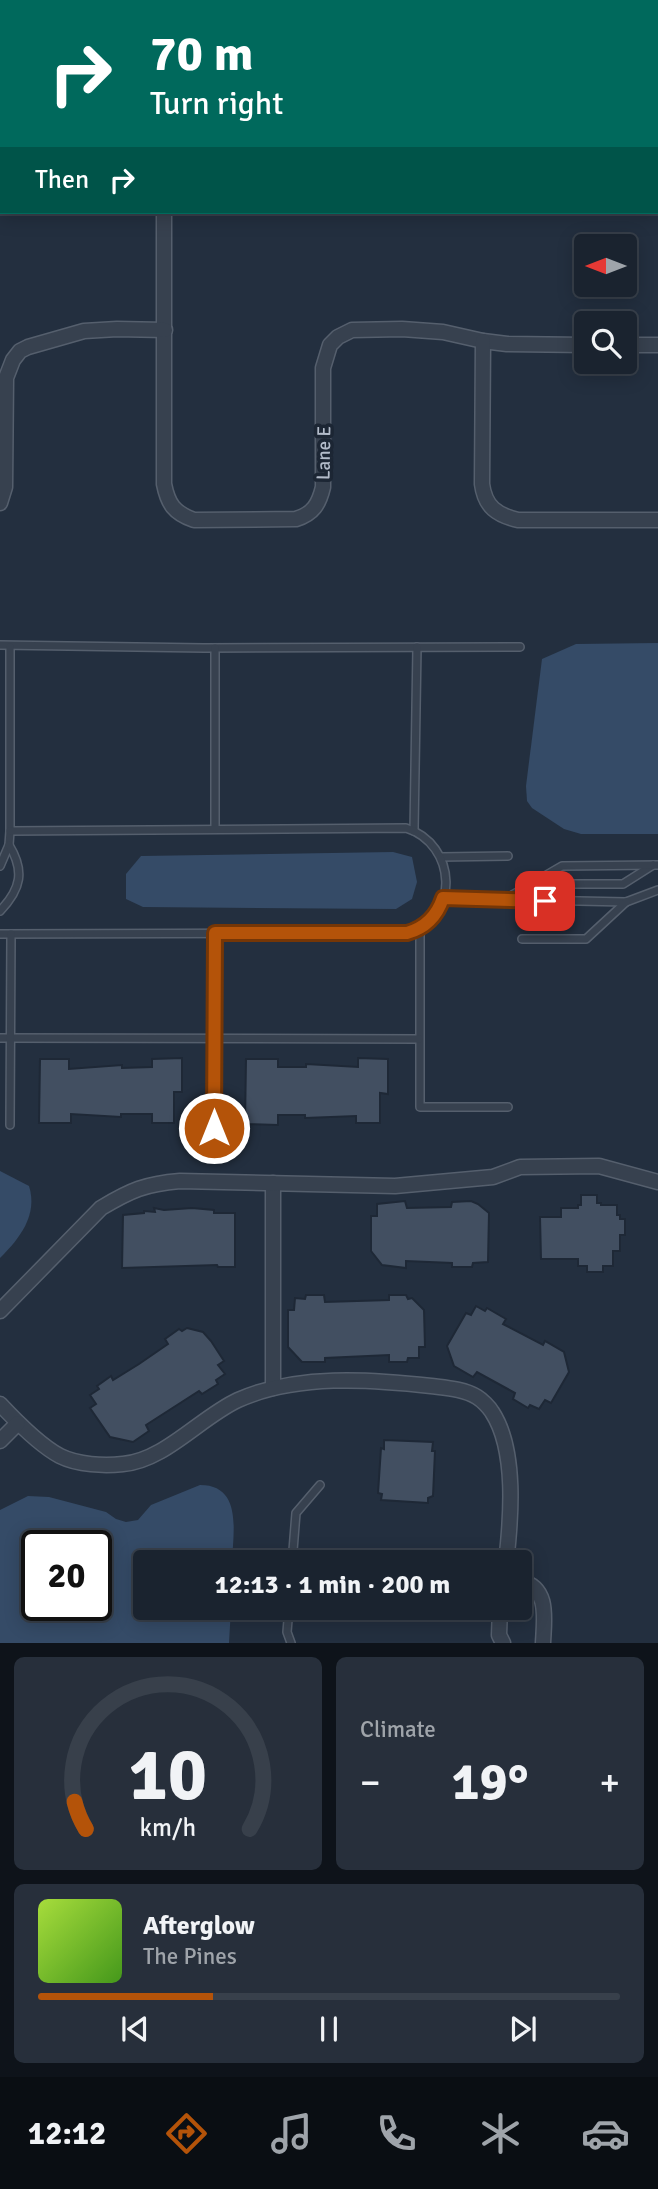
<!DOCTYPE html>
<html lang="en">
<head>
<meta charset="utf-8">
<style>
  :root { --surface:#1a232f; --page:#272f3b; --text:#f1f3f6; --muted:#9fa4aa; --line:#38404b; --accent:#b45309 }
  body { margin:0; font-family:Signika,sans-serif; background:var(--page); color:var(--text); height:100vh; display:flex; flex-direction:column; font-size:26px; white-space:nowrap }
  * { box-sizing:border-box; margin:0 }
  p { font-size:23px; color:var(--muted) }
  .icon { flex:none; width:38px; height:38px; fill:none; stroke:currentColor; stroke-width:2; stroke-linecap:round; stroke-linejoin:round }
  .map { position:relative; height:1643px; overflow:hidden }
  .drawer { display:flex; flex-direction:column; gap:14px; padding:14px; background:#0e131a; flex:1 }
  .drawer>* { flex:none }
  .banner { position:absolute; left:0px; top:0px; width:658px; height:214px; box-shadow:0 4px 18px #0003,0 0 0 2px var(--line); background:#00695c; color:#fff; overflow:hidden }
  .needle { width:46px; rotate:270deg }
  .fabs { position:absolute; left:574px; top:234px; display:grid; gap:14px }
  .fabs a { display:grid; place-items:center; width:63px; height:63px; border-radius:7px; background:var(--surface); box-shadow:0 4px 18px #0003,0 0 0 2px var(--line); font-size:35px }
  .speed { position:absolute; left:21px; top:1530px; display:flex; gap:14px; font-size:35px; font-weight:700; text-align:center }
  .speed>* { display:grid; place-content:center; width:91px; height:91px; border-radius:50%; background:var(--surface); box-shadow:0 4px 18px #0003,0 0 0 2px var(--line); line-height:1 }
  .speed .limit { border:4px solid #111; border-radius:10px; background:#fff; color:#111 }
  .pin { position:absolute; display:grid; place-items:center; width:60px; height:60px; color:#fff; margin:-30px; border-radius:14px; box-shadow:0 4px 10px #0006 }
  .me { position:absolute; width:77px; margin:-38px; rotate:0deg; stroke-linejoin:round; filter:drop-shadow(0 0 5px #0008) }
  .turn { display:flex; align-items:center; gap:24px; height:147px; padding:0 35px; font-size:32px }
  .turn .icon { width:91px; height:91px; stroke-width:2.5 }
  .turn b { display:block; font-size:49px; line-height:60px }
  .then { display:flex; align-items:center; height:66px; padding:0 35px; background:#0003; gap:14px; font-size:26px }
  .big { font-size:52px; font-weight:700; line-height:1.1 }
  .drawer .widget { flex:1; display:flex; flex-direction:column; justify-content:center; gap:10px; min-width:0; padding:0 24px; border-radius:10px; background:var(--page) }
  .drawer .dial { align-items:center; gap:0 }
  .dial svg { height:182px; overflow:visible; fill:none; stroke:var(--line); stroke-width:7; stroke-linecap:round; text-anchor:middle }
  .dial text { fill:var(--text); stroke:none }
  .song { display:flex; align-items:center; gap:21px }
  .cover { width:84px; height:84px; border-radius:10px; background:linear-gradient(135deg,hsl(80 70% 55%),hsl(100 70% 35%)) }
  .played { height:7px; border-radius:4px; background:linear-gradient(90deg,var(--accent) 30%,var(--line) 30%) }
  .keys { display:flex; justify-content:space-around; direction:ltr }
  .heat { display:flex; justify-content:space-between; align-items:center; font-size:38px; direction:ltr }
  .drawer .tiles { flex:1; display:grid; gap:14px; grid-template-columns:1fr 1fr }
  .widget:last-child { grid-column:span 2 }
  .trip { position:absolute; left:133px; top:1550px; width:399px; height:70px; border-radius:7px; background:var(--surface); box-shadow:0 4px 18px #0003,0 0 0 2px var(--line); font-weight:700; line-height:70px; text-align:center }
  .tabs { display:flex; height:112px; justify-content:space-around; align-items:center; background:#0a0e13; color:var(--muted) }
  .tabs .icon { width:49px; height:49px }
  .tabs .on { color:var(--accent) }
  .tabs b { font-size:32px; color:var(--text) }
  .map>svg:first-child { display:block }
  .water { fill:#354b67; fill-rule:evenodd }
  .building { fill:#424f61; stroke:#1e2836; stroke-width:2 }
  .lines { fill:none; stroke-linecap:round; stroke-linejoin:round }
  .lane-casing { stroke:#555f6d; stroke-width:10 }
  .street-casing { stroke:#555f6d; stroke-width:17 }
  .lane { stroke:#37414f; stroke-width:7 }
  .street { stroke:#37414f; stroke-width:14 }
  .route-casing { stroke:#753606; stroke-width:18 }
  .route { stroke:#b45309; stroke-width:12 }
  .labels { text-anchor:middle; stroke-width:7; stroke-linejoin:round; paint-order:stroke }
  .street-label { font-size:19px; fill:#b3bcca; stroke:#1c2634 }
</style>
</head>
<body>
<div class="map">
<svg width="658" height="1643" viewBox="0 0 658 1643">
  <rect width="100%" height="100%" fill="#232f3f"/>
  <g class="water">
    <polygon points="658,643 658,834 581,834 564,829 532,808 527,801 526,786 542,659 576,644"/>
    <polygon points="393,852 412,857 417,882 412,899 396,909 143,907 126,899 126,874 141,856"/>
    <path d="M 0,1171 L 29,1186 C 38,1215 20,1238 0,1258 Z"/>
    <path d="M 200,1485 C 243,1485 233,1533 232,1563 L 145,1563 L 145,1608 L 231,1608 L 229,1643 L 0,1643 L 0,1510 L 28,1496 L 49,1497 L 106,1512 L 116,1519 L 126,1522 L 138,1520 L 151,1505 ZM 37,1545 L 96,1545 L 96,1605 L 37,1605 Z"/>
  </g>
  <g class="building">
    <polygon points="182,1058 182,1092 174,1092 174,1123 152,1123 152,1114 121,1114 121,1117 71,1114 71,1123 39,1123 40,1059 69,1059 69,1069 122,1065 122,1068 152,1067 152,1059"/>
    <polygon points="358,1058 388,1059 388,1094 380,1093 380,1123 356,1123 356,1116 305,1118 305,1115 278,1115 278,1125 245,1124 246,1059 278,1059 278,1067 306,1067 306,1064 358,1067"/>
    <polygon points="581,1195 597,1195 597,1203 601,1203 601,1205 617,1205 617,1215 620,1215 620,1219 625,1219 625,1235 620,1235 620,1251 613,1251 613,1266 603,1266 603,1272 587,1272 587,1266 578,1266 578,1259 541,1259 540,1217 561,1217 561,1208 578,1208 578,1205 581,1205"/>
    <polygon points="405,1201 407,1208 451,1207 452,1202 471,1201 478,1204 489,1213 488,1262 473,1263 472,1267 452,1267 452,1263 406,1261 406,1268 382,1265 371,1251 371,1216 377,1216 377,1204"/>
    <polygon points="154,1208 164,1210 192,1208 214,1210 214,1213 235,1213 235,1267 218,1267 217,1265 122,1268 123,1215 144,1213 144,1211 155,1212"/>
    <polygon points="306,1295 324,1295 325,1302 389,1300 389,1295 406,1295 408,1299 412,1298 424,1310 425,1347 419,1347 419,1358 408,1358 407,1362 389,1362 389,1355 325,1358 325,1362 302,1362 288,1347 288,1310 294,1310 295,1298 305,1299"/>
    <polygon points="476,1306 485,1311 487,1308 506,1319 503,1324 543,1345 545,1341 564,1352 569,1372 551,1403 545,1400 539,1409 530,1405 528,1408 513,1399 515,1393 477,1372 473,1377 454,1366 447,1346 466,1313 471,1315"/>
    <polygon points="187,1328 203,1332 211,1341 224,1361 218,1365 225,1374 216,1380 218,1384 202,1394 199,1391 146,1425 149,1431 133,1442 110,1437 90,1408 96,1404 90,1395 99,1389 97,1386 111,1376 113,1380 139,1364 168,1344 165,1339 179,1329 182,1331"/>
    <polygon points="384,1440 433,1442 432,1451 435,1451 433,1496 428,1498 428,1503 381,1500 382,1494 378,1493 381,1448 384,1449"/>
  </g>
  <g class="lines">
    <g class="lane-casing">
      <g id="lane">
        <polyline points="0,645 204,648 520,647"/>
        <polyline points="215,829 215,648"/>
        <polyline points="414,831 417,647"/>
        <polyline points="441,857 508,856"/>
        <polyline points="0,866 9,845 10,831 10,647"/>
        <polyline points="530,884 623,884 653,865"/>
        <polyline points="443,898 626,902 658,890"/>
        <polyline points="507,898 562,866 658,865"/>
        <path d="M 0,911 C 21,889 25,871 9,845"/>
        <polyline points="420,928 420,1107 508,1107"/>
        <path d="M 0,934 L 407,933 C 461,919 457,844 406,828 L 10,831"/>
        <polyline points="522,939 586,939 626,902"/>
        <polyline points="0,1038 419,1039"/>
        <polyline points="10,1125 11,934"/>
        <polyline points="213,1128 215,933"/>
        <polyline points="292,1563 296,1513 320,1485"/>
        <polyline points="289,1608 287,1632 291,1643"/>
      </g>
    </g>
    <g class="street-casing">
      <g id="street">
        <polyline points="311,0 314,2"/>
        <polyline points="606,0 608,2"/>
        <polyline points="500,2 503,0"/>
        <polyline points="656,21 658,21"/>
        <polyline points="656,187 658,187"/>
        <polyline points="0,188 2,188"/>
        <path d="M 164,212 L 164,484 C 168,504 174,513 194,520 L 296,519 C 313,514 319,504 323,487 L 323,368 L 330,345 L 338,337 L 352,330 L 402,329 L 443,332 L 483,341 L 507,344 L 586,345"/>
        <path d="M 483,341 L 482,484 C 485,507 497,515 518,520 L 658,520"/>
        <polyline points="625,345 658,345"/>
        <polyline points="0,503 5,487 6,378 13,360 20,351 28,347 84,331 117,329 165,330"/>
        <polyline points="273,1183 273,1388"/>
        <path d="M 0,1311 L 101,1208 C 131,1190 145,1184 180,1181 L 395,1186 L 493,1177 L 520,1167 L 599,1166 L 658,1182"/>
        <path d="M 0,1404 C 15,1420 41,1446 60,1456 C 78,1465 104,1466 123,1464 C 164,1461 201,1417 238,1400 C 296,1374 370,1379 431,1386 C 447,1388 464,1389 477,1397 C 482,1400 489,1407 492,1412 C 517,1450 511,1519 506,1563"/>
        <polyline points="0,1441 18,1423"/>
        <path d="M 520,1581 C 550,1587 544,1619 543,1643"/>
        <polyline points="500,1608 499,1635 503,1643"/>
      </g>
    </g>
    <use href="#lane" class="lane"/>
    <use href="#street" class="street"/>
  </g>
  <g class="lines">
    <g class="route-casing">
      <path id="route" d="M 214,1128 L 215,933 L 407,933 C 425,928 437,916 443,898 L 545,901"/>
    </g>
    <use href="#route" class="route"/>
  </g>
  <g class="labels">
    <g class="street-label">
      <text transform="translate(323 453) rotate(-89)" y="7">Lane E</text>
    </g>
  </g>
</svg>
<div class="fabs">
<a><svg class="needle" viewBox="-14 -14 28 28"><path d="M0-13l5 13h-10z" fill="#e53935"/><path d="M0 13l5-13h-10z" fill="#9fa4aa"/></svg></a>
<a><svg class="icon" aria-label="search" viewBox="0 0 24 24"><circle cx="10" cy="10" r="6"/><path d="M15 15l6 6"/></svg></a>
</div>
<div class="speed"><div class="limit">20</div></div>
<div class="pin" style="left:545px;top:901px;background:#d93025"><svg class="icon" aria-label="arrive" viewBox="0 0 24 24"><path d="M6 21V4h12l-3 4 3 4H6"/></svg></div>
<svg class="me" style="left:214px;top:1128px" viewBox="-20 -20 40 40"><circle r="17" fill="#b45309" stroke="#fff" stroke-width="3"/><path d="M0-11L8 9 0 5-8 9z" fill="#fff"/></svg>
<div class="trip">12:13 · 1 min · 200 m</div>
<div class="banner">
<div class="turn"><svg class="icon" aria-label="right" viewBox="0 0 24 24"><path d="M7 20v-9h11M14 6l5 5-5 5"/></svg><div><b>70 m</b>Turn right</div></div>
<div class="then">Then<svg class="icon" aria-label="right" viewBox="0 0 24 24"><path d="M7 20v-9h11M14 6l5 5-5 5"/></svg></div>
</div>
</div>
<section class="drawer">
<div class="tiles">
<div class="widget dial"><svg viewBox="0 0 100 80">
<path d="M14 69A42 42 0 1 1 86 69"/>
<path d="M14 69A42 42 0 0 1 9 57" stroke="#b45309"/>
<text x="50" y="56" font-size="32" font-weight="700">10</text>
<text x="50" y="72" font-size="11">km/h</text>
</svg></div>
<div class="widget"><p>Climate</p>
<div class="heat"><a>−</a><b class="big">19°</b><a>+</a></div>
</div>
<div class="widget">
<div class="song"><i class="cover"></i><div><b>Afterglow</b><p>The Pines</p></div></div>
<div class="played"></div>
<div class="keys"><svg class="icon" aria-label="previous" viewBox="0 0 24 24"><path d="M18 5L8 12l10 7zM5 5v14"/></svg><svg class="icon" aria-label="pause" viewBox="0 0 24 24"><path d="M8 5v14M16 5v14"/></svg><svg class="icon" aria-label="next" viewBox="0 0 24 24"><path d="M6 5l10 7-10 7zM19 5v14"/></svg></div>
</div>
</div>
</section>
<nav class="tabs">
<b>12:12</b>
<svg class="icon on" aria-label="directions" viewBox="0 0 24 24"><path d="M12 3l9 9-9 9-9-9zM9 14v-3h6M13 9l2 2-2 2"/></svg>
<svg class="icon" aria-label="music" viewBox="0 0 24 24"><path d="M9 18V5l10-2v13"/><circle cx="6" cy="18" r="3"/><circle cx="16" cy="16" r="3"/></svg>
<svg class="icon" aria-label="phone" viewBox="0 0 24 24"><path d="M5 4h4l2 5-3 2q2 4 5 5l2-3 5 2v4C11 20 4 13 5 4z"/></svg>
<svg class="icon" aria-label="climate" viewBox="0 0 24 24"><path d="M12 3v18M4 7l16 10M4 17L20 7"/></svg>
<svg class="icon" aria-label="car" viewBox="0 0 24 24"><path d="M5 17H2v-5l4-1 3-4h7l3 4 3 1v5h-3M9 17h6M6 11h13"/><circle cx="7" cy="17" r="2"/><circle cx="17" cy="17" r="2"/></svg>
</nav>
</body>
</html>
